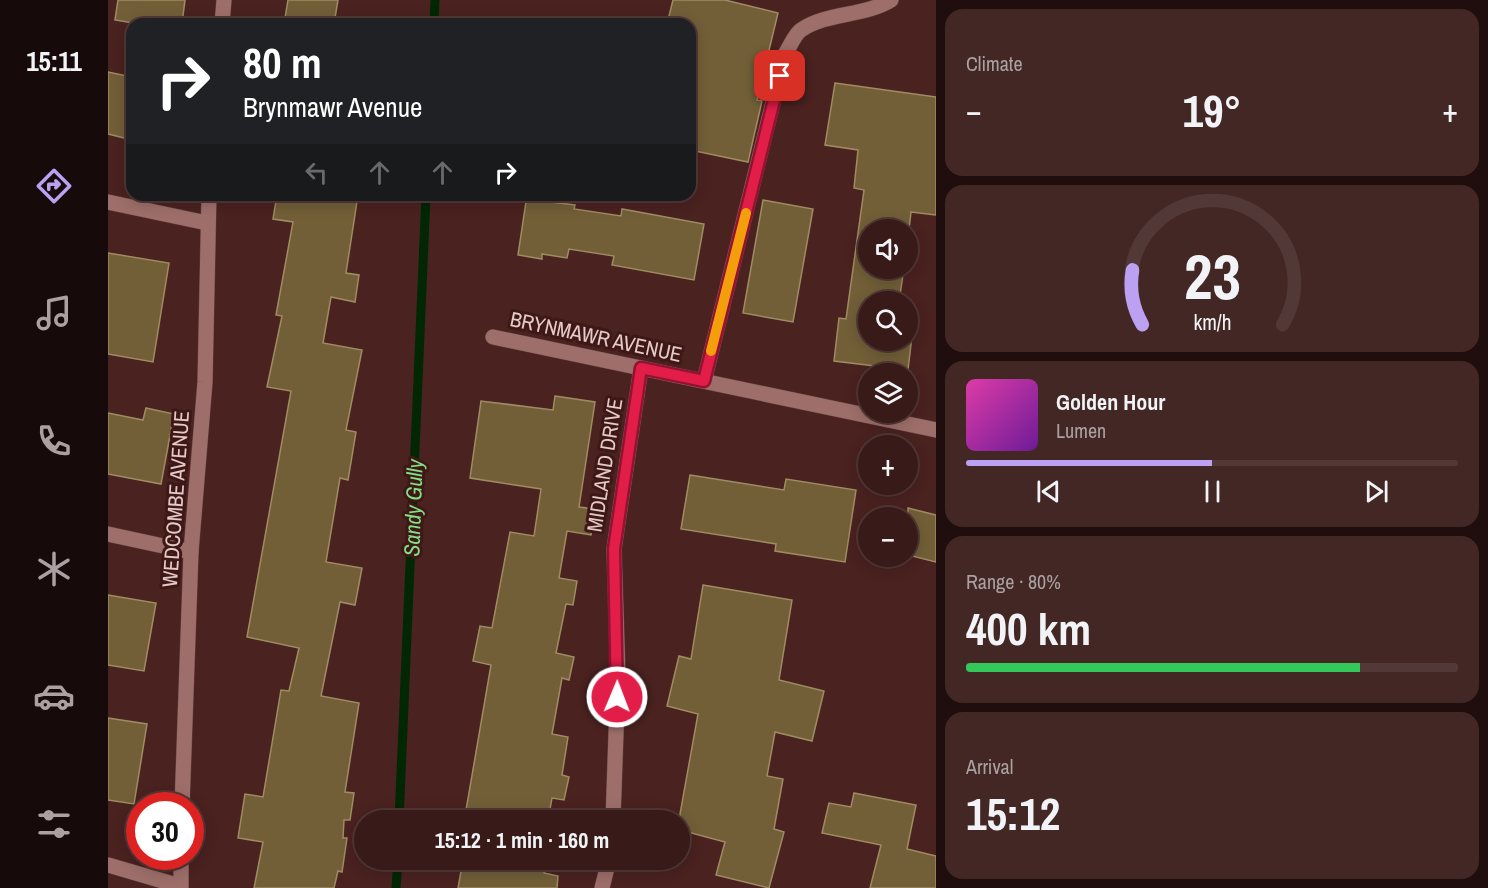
<!DOCTYPE html>
<html lang="en">
<head>
<meta charset="utf-8">
<style>
  :root { --surface:#381a18; --page:#432725; --text:#f1f3f6; --muted:#aba1a2; --line:#523837; --accent:#bca0f2 }
  body { margin:0; font-family:"Archivo Narrow",sans-serif; background:var(--page); color:var(--text); height:100vh; display:flex; flex-direction:column; font-size:22px; white-space:nowrap }
  * { box-sizing:border-box; margin:0 }
  p { font-size:20px; color:var(--muted) }
  .icon { flex:none; width:33px; height:33px; fill:none; stroke:currentColor; stroke-width:2; stroke-linecap:round; stroke-linejoin:round }
  .map { position:relative; flex:1; overflow:hidden }
  .drawer { display:flex; flex-direction:column; gap:9px; padding:9px; background:#1f0e0d; width:552px }
  .drawer>* { flex:none }
  .banner { position:absolute; left:18px; top:18px; width:570px; height:183px; border-radius:18px; box-shadow:0 3px 15px #0003,0 0 0 2px var(--line); background:#202124; color:#fff; overflow:hidden }
  .tools { position:absolute; left:750px; top:219px; display:grid; gap:12px }
  .tools a { display:grid; place-items:center; width:60px; height:60px; border-radius:50%; background:var(--surface); box-shadow:0 3px 15px #0003,0 0 0 2px var(--line); font-size:30px }
  .speed { position:absolute; left:18px; top:792px; display:flex; gap:12px; font-size:30px; font-weight:700; text-align:center }
  .speed>* { display:grid; place-content:center; width:78px; height:78px; border-radius:50%; background:var(--surface); box-shadow:0 3px 15px #0003,0 0 0 2px var(--line); line-height:1 }
  .speed .limit { border:9px solid #d22; background:#fff; color:#111 }
  .pin { position:absolute; display:grid; place-items:center; width:51px; height:51px; color:#fff; margin:-26px; border-radius:12px; box-shadow:0 3px 9px #0006 }
  .me { position:absolute; width:66px; margin:-33px; rotate:1deg; stroke-linejoin:round; filter:drop-shadow(0 0 4px #0008) }
  .turn { display:flex; align-items:center; gap:21px; height:126px; padding:0 18px; font-size:27px }
  .turn .icon { width:78px; height:78px; stroke-width:2.5 }
  .turn b { display:block; font-size:42px; line-height:51px }
  .lanes { display:flex; align-items:center; height:57px; padding:0 18px; background:#0003; justify-content:center; gap:30px; direction:ltr }
  .lanes .off { opacity:.35 }
  .big { font-size:45px; font-weight:700; line-height:1.1 }
  .drawer .widget { flex:1; display:flex; flex-direction:column; justify-content:center; gap:9px; min-width:0; padding:0 21px; border-radius:18px; background:var(--page) }
  .drawer .dial { align-items:center; gap:0 }
  .dial svg { height:156px; overflow:visible; fill:none; stroke:var(--line); stroke-width:7; stroke-linecap:round; text-anchor:middle }
  .dial text { fill:var(--text); stroke:none }
  .song { display:flex; align-items:center; gap:18px }
  .cover { width:72px; height:72px; border-radius:9px; background:linear-gradient(135deg,hsl(320 70% 55%),hsl(280 70% 35%)) }
  .played { height:6px; border-radius:3px; background:linear-gradient(90deg,var(--accent) 50%,var(--line) 50%) }
  .keys { display:flex; justify-content:space-around; direction:ltr }
  .heat { display:flex; justify-content:space-between; align-items:center; font-size:33px; direction:ltr }
  .charge { height:9px; border-radius:4px; background:linear-gradient(90deg,#34c759 80%,var(--line) 0) }
  .trip { position:absolute; left:246px; top:810px; width:336px; height:60px; border-radius:30px; background:var(--surface); box-shadow:0 3px 15px #0003,0 0 0 2px var(--line); font-weight:700; line-height:60px; text-align:center }
  main { display:flex; flex:1; min-height:0 }
  .tabs { display:flex; flex-direction:column; width:108px; justify-content:space-around; align-items:center; background:#160a0a; color:var(--muted) }
  .tabs .icon { width:42px; height:42px }
  .tabs .on { color:var(--accent) }
  .tabs b { font-size:27px; color:var(--text) }
  .map>svg:first-child { display:block }
  .lines { fill:none; stroke-linecap:round; stroke-linejoin:round }
  .stream { stroke:#012705; stroke-width:9 }
  .building { fill:#725f38; stroke:#9f8c63; stroke-width:1.5 }
  .minor-casing { stroke:#613f3e; stroke-width:16 }
  .minor { stroke:#9e6f6a; stroke-width:15 }
  .route-casing { stroke:#92132f; stroke-width:15 }
  .route { stroke:#e11d48; stroke-width:10 }
  .slow { stroke:#f59e0b; stroke-width:10 }
  .labels { text-anchor:middle; stroke-width:6; stroke-linejoin:round; paint-order:stroke }
  .street-label { font-size:21px; fill:#e5cac7; stroke:#3e1816 }
  .water-label { font-size:22px; font-style:italic; fill:#82e085; stroke:#3e1816 }
</style>
</head>
<body>
<main>
<nav class="tabs">
<b>15:11</b>
<svg class="icon on" aria-label="directions" viewBox="0 0 24 24"><path d="M12 3l9 9-9 9-9-9zM9 14v-3h6M13 9l2 2-2 2"/></svg>
<svg class="icon" aria-label="music" viewBox="0 0 24 24"><path d="M9 18V5l10-2v13"/><circle cx="6" cy="18" r="3"/><circle cx="16" cy="16" r="3"/></svg>
<svg class="icon" aria-label="phone" viewBox="0 0 24 24"><path d="M5 4h4l2 5-3 2q2 4 5 5l2-3 5 2v4C11 20 4 13 5 4z"/></svg>
<svg class="icon" aria-label="climate" viewBox="0 0 24 24"><path d="M12 3v18M4 7l16 10M4 17L20 7"/></svg>
<svg class="icon" aria-label="car" viewBox="0 0 24 24"><path d="M5 17H2v-5l4-1 3-4h7l3 4 3 1v5h-3M9 17h6M6 11h13"/><circle cx="7" cy="17" r="2"/><circle cx="17" cy="17" r="2"/></svg>
<svg class="icon" aria-label="filters" viewBox="0 0 24 24"><path d="M4 7h16M4 17h16"/><circle cx="9" cy="7" r="2"/><circle cx="15" cy="17" r="2"/></svg>
</nav>
<div class="map">
<svg width="828" height="888" viewBox="0 0 828 888">
  <rect width="100%" height="100%" fill="#4a2220"/>
  <g class="lines">
    <g class="stream">
      <polyline points="326,24 327,0"/>
      <polyline points="291,820 318,195"/>
      <polyline points="288,888 290,860"/>
    </g>
  </g>
  <g class="building">
    <polygon points="10,0 77,0 74,24 31,24 7,20"/>
    <polygon points="180,0 230,0 226,24 176,24"/>
    <polygon points="565,0 617,0 670,13 649,100 654,101 640,162 582,150 582,24 559,24"/>
    <polygon points="0,72 24,77 24,140 0,134"/>
    <polygon points="727,83 828,97 828,215 803,212 800,239 800,230 760,230 760,268 796,268 791,302 760,302 760,340 800,340 800,326 805,327 800,370 726,361 731,318 738,319 756,190 746,188 750,150 717,145"/>
    <polygon points="169,195 250,195 238,273 251,275 247,302 223,297 215,343 254,350 238,430 248,432 240,480 232,478 218,562 254,568 247,605 232,602 213,696 251,703 237,792 246,793 242,820 236,820 235,838 239,838 234,872 230,871 226,888 146,888 155,842 130,838 137,794 155,797 173,690 181,691 191,648 139,637 183,391 159,387 174,316 168,315 185,222 165,219"/>
    <polygon points="419,195 444,195 443,202 467,205 466,209 513,216 514,209 596,224 586,280 504,265 506,256 461,249 459,258 434,254 434,259 410,255"/>
    <polygon points="655,200 705,209 685,322 635,313"/>
    <polygon points="0,253 61,263 45,362 0,354"/>
    <polygon points="447,396 487,402 471,507 487,509 483,535 459,531 451,578 469,581 465,605 458,604 448,653 466,657 461,680 454,678 444,734 460,737 454,775 461,777 456,800 444,798 440,820 382,820 357,816 383,665 365,661 372,626 384,628 402,532 426,536 433,489 362,478 373,401 445,410"/>
    <polygon points="38,408 66,414 53,484 0,474 0,413 35,420"/>
    <polygon points="582,475 676,490 678,479 748,490 737,562 667,551 668,544 573,529"/>
    <polygon points="800,508 828,515 828,562 800,555"/>
    <polygon points="595,585 684,600 671,680 716,691 704,741 667,732 659,776 675,779 666,829 676,832 661,888 608,875 617,842 572,830 572,814 590,714 559,706 571,656 583,659"/>
    <polygon points="0,595 48,603 36,671 0,665"/>
    <polygon points="0,718 39,724 26,804 0,800"/>
    <polygon points="746,793 808,805 799,849 828,856 828,888 762,888 773,845 714,833 721,803 743,807"/>
    <polygon points="355,860 414,869 416,860 438,860 436,873 450,876 449,888 350,888"/>
  </g>
  <g class="lines">
    <g class="minor-casing">
      <g id="minor">
        <polyline points="114,24 116,0"/>
        <polyline points="0,202 99,223"/>
        <polyline points="385,337 828,430"/>
        <path d="M 596,381 L 677,54 C 682,47 686,35 693,30 C 719,12 755,17 783,0"/>
        <polyline points="0,534 83,552"/>
        <polyline points="74,806 83,552 97,382 101,195"/>
        <polyline points="505,820 510,676 506,549 533,368"/>
        <polyline points="0,865 72,886"/>
        <polyline points="73,888 73,856"/>
        <polyline points="494,888 501,860"/>
      </g>
    </g>
    <use href="#minor" class="minor"/>
  </g>
  <g class="lines">
    <g class="route-casing">
      <polyline id="route" points="509,697 506,549 533,368 596,381 672,76"/>
    </g>
    <use href="#route" class="route"/>
    <polyline class="slow" points="603,351 638,213"/>
  </g>
  <g class="labels">
    <g class="street-label">
      <text transform="translate(488 337) rotate(12)" y="7">BRYNMAWR AVENUE</text>
      <text transform="translate(497 465) rotate(-81)" y="7">MIDLAND DRIVE</text>
      <text transform="translate(68 499) rotate(-86)" y="7">WEDCOMBE AVENUE</text>
    </g>
    <g class="water-label">
      <text transform="translate(305 508) rotate(-88)" y="8">Sandy Gully</text>
    </g>
  </g>
</svg>
<div class="tools">
<a><svg class="icon" aria-label="sound" viewBox="0 0 24 24"><path d="M4 9h4l5-4v14l-5-4H4zM17 9q2 3 0 6"/></svg></a>
<a><svg class="icon" aria-label="search" viewBox="0 0 24 24"><circle cx="10" cy="10" r="6"/><path d="M15 15l6 6"/></svg></a>
<a><svg class="icon" aria-label="layers" viewBox="0 0 24 24"><path d="M12 4l9 5-9 5-9-5zM3 14l9 5 9-5"/></svg></a>
<a>+</a>
<a>−</a>
</div>
<div class="speed"><div class="limit">30</div></div>
<div class="pin" style="left:672px;top:76px;background:#d93025"><svg class="icon" aria-label="arrive" viewBox="0 0 24 24"><path d="M6 21V4h12l-3 4 3 4H6"/></svg></div>
<svg class="me" style="left:509px;top:697px" viewBox="-20 -20 40 40"><circle r="17" fill="#e11d48" stroke="#fff" stroke-width="3"/><path d="M0-11L8 9 0 5-8 9z" fill="#fff"/></svg>
<div class="trip">15:12 · 1 min · 160 m</div>
<div class="banner">
<div class="turn"><svg class="icon" aria-label="right" viewBox="0 0 24 24"><path d="M7 20v-9h11M14 6l5 5-5 5"/></svg><div><b>80 m</b>Brynmawr Avenue</div></div>
<div class="lanes"><svg class="icon off" aria-label="left" viewBox="0 0 24 24"><path d="M17 20v-9H6M10 6l-5 5 5 5"/></svg><svg class="icon off" aria-label="ahead" viewBox="0 0 24 24"><path d="M12 20V5M6 11l6-6 6 6"/></svg><svg class="icon off" aria-label="ahead" viewBox="0 0 24 24"><path d="M12 20V5M6 11l6-6 6 6"/></svg><svg class="icon" aria-label="right" viewBox="0 0 24 24"><path d="M7 20v-9h11M14 6l5 5-5 5"/></svg></div>
</div>
</div>
<section class="drawer">
<div class="widget"><p>Climate</p>
<div class="heat"><a>−</a><b class="big">19°</b><a>+</a></div>
</div>
<div class="widget dial"><svg viewBox="0 0 100 80">
<path d="M14 69A42 42 0 1 1 86 69"/>
<path d="M14 69A42 42 0 0 1 9 41" stroke="#bca0f2"/>
<text x="50" y="56" font-size="32" font-weight="700">23</text>
<text x="50" y="72" font-size="11">km/h</text>
</svg></div>
<div class="widget">
<div class="song"><i class="cover"></i><div><b>Golden Hour</b><p>Lumen</p></div></div>
<div class="played"></div>
<div class="keys"><svg class="icon" aria-label="previous" viewBox="0 0 24 24"><path d="M18 5L8 12l10 7zM5 5v14"/></svg><svg class="icon" aria-label="pause" viewBox="0 0 24 24"><path d="M8 5v14M16 5v14"/></svg><svg class="icon" aria-label="next" viewBox="0 0 24 24"><path d="M6 5l10 7-10 7zM19 5v14"/></svg></div>
</div>
<div class="widget"><p>Range · 80%</p><b class="big">400 km</b><div class="charge"></div></div>
<div class="widget"><p>Arrival</p><b class="big">15:12</b></div>
</section>
</main>
</body>
</html>
